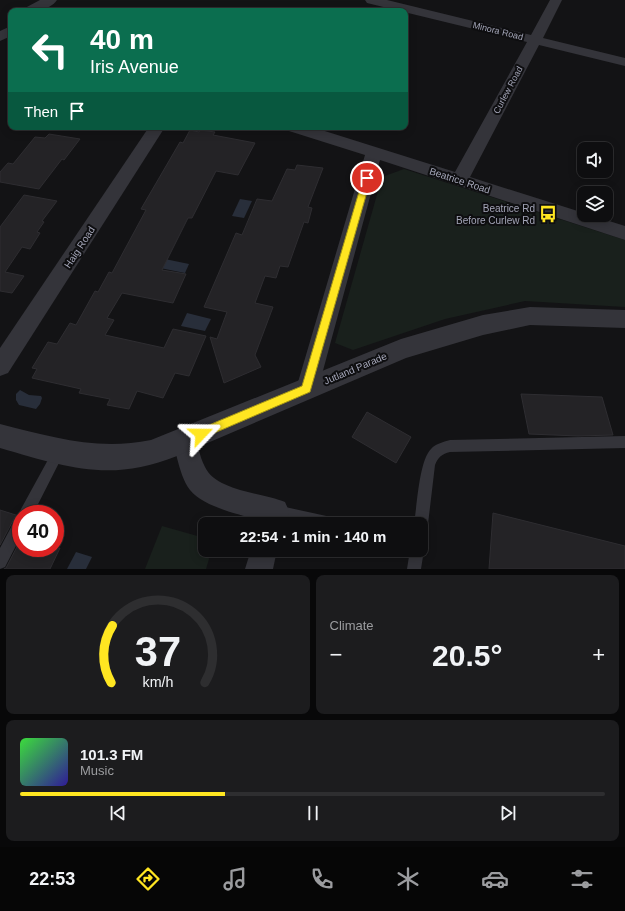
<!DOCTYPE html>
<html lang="en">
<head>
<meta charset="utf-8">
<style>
  :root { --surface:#0e0e10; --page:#1c1c1e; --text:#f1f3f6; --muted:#9b9c9f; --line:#2e2e30; --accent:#ffe621 }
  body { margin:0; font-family:Helvetica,sans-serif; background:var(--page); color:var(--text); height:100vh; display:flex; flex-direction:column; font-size:15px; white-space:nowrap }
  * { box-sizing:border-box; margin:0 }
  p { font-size:13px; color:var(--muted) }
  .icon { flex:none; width:22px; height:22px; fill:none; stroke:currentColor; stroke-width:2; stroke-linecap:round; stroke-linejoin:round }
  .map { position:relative; height:569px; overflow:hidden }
  .drawer { display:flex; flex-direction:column; gap:6px; padding:6px; background:#080809; flex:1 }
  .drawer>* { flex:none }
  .hud { position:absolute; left:8px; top:8px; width:400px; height:122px; border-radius:8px; box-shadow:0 2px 10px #0003,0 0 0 1px var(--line); background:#0b6e4f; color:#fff; overflow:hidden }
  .controls { position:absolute; left:577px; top:142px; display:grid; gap:8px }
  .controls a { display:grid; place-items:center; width:36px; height:36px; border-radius:8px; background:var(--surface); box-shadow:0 2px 10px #0003,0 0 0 1px var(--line); font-size:20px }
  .speed { position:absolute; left:12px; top:505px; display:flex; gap:8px; font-size:20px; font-weight:700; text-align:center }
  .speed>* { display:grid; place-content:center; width:52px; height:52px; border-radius:50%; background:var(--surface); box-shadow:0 2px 10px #0003,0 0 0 1px var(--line); line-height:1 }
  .speed .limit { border:6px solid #d22; background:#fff; color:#111 }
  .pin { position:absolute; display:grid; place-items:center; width:34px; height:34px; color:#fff; margin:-17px; border:2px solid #fff; border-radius:50%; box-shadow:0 1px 4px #0007 }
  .me { position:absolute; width:44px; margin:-22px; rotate:67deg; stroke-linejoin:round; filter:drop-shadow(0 0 3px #0008) }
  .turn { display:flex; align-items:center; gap:14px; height:84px; padding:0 16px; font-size:18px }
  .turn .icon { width:52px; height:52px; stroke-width:2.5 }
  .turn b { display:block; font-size:28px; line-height:34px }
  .then { display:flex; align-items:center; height:38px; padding:0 16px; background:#0003; gap:8px; font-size:15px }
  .big { font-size:30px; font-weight:600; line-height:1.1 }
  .drawer .card { flex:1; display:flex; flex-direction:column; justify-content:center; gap:6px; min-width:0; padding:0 14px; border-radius:8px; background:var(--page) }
  .drawer .dial { align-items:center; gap:0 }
  .dial svg { height:104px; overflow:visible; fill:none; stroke:var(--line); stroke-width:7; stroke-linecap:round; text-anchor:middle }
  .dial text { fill:var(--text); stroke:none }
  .song { display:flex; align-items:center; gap:12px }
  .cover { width:48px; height:48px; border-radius:6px; background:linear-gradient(135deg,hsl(120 70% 55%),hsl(250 70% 35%)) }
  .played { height:4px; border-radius:2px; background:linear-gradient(90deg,var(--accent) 35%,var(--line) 35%) }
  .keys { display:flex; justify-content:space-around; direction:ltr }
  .heat { display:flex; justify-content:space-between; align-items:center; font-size:22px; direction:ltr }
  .drawer .tiles { flex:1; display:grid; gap:6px; grid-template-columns:1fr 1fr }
  .card:last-child { grid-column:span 2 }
  .trip { position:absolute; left:198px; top:517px; width:230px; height:40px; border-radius:8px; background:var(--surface); box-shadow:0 2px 10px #0003,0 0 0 1px var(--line); font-weight:600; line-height:40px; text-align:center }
  .menu { display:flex; height:64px; justify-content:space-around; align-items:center; background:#060606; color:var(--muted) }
  .menu .icon { width:28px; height:28px }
  .menu .on { color:var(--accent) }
  .menu b { font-size:18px; color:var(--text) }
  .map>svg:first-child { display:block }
  .green { fill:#19201c }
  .water { fill:#282e3a }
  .building { fill:#242326; stroke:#2e2d31 }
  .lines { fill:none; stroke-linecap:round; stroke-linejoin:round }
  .service { fill:#34343a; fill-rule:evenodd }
  .minor { fill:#34343a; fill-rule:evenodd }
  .tertiary { fill:#34343a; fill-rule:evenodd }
  .route { fill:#ffe621; stroke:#a69615 }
  .labels { text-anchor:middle; stroke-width:4; stroke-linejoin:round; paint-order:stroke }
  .far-street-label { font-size:9px; fill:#a3a5b7; stroke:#0e0e10 }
  .street-label { font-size:10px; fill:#a3a5b7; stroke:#0e0e10 }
  .poi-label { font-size:10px; fill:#a3a5b7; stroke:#0e0e10; text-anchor:end }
</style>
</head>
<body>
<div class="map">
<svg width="625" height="569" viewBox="0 0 625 569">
  <rect width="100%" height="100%" fill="#131315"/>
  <g class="green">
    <polygon points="404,169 625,240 625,307 525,301 445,319 353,350 335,343 382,177"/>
    <polygon points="162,526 201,537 209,559 206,569 145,569"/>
  </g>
  <g class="water">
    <polygon points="240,199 252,201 244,218 232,216"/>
    <polygon points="160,258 189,264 185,273 155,267"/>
    <polygon points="187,313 211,319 205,331 181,326"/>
    <polygon points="20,390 29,395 41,396 42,398 40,404 36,409 19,405 16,400 16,394"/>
    <polygon points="76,552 92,557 86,569 67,569"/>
  </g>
  <g class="building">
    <polygon points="190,130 199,132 200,130 215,132 213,135 255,143 238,175 216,171 192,218 188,218 162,270 186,274 173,303 122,293 107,318 114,320 105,335 164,348 173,329 206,336 189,376 175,373 163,398 137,391 129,409 107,405 110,399 79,393 81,389 32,378 37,369 32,368 48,342 57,344 70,323 76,325 95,291 98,292 109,272 112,273 146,210 141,209 180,142 183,143"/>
    <polygon points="49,134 80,139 64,160 62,159 39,189 0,182 0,172 8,163 13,164 35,137 45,138"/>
    <polygon points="297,165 323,168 308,207 312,208 308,223 304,222 288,267 280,266 276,278 265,276 255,303 273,307 255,355 261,367 224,383 210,337 217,339 227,312 204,307 236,233 242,235 257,199 272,201 287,169 295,170"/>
    <polygon points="24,195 57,201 42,221 44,222 37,232 40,233 30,249 22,247 5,272 24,276 12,293 0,291 0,227"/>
    <polygon points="521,394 602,397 613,435 578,436 529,434"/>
    <polygon points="367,412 411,437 396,463 352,437"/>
    <polygon points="0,510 19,516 15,517 0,545"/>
    <polygon points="493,513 625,546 625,569 489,569"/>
    <polygon points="21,539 21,548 60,548 50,569 4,569 6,568"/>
  </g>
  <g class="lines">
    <g class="service">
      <path d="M 625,436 L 625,448 L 450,452 C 442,454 438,457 435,465 L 428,524 L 426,529 L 421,531 L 421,524 L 414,524 C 417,506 419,461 431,449 C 435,444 443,442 450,440 Z"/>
      <polygon points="59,445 63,447 65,451 63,455 33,514 21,514 21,536 5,567 0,569 0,548 16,518 21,517 19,514 21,509 55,447"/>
      <path d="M 276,505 L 331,517 L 336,519 L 338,524 C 315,524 293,524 271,516 L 270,511 L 271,506 Z"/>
      <polygon points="421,545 424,550 421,569 407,569 410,550 421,550"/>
    </g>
    <g class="minor">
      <polygon points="365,0 387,0 531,35 550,0 562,0 543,38 625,58 625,66 539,45 470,177 584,213 584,215 590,215 625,226 625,240 380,160 318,389 315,396 307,399 299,396 296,389 365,155 289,131 287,127 312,127 455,172 527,42 367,3"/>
      <polygon points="149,127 165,127 8,373 0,376 0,348"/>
      <path d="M 185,429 L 194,432 C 198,443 199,456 205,467 C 216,491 263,493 285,502 L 289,511 L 285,524 L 259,524 L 260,520 C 240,515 204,507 190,490 C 183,481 180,469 177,458 C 175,448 172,442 176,432 Z"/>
      <polygon points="251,550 277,550 273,569 245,569"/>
    </g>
    <g class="tertiary">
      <path d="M 40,0 L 57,0 C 49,11 35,11 23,11 L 25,8 Z"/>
      <polygon points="11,26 11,36 0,41 0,31"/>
      <path d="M 530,307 L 625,310 L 625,328 L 530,325 L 483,335 L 406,358 L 177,456 C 110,483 66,467 0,448 L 0,424 C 52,437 97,451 151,440 L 401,339 L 483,315 Z"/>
    </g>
  </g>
  <polygon class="route" points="367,175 371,178 310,392 205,437 201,439 197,437 196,434 197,430 302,386 363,178"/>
  <defs>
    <g id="bus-bare" transform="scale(1.38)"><path d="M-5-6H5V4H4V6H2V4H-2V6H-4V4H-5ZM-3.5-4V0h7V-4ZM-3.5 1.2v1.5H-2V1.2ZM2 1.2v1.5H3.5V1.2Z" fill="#ffe621" stroke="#0e0e10" stroke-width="2.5" paint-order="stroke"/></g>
  </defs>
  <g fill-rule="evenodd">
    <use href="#bus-bare" x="548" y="214"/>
  </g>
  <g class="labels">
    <g class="far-street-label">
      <text transform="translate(498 31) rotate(14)" y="3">Minora Road</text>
      <text transform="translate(508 90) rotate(-62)" y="3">Curlew Road</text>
    </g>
    <g class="street-label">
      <text transform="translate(460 180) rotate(18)" y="4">Beatrice Road</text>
      <text transform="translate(79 247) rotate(-57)" y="4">Haig Road</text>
      <text transform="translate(355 368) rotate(-23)" y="4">Jutland Parade</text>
    </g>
    <g class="poi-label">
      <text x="535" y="212">Beatrice Rd<tspan x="535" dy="12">Before Curlew Rd</tspan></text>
    </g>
  </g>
</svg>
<div class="controls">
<a><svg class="icon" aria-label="sound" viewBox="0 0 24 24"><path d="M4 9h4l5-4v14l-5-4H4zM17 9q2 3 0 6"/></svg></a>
<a><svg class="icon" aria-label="layers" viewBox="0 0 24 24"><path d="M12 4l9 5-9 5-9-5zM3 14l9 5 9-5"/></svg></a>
</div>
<div class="speed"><div class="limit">40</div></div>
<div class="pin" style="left:367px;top:178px;background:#d93025"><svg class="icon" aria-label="arrive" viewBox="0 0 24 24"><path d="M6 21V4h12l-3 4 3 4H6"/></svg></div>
<svg class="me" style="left:201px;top:434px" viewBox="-20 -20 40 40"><path d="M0-17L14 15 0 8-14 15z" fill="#ffe621" stroke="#fff" stroke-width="4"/></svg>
<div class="trip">22:54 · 1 min · 140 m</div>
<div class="hud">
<div class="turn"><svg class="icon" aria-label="left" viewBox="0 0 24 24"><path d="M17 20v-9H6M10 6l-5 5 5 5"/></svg><div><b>40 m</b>Iris Avenue</div></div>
<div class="then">Then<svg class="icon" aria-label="arrive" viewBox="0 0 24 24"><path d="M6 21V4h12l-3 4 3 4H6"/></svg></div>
</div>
</div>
<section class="drawer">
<div class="tiles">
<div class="card dial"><svg viewBox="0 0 100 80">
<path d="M14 69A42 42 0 1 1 86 69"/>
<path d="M14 69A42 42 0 0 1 15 25" stroke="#ffe621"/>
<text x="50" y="56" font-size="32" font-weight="700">37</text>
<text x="50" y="72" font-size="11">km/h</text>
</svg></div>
<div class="card"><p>Climate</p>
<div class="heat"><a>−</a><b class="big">20.5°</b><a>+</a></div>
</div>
<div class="card">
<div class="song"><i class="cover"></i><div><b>101.3 FM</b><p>Music</p></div></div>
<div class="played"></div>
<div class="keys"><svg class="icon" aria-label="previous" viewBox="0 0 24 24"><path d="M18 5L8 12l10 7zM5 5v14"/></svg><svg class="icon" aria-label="pause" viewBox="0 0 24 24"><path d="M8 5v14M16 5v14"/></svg><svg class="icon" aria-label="next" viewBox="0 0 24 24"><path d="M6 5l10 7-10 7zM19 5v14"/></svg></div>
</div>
</div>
</section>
<nav class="menu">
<b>22:53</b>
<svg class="icon on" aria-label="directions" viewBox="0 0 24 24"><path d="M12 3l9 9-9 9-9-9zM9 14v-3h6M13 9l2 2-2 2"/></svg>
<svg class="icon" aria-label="music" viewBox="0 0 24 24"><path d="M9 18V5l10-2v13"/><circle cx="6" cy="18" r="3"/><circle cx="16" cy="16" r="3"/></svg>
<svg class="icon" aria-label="phone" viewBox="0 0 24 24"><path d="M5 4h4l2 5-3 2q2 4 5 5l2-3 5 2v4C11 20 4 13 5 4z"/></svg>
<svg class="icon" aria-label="climate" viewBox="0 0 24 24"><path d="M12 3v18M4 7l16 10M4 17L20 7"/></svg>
<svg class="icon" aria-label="car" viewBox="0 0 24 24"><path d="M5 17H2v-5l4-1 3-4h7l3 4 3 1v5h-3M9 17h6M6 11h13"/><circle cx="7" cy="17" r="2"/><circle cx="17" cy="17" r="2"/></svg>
<svg class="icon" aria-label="filters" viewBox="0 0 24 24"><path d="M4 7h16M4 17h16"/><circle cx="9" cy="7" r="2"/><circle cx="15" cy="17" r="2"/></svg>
</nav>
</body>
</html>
